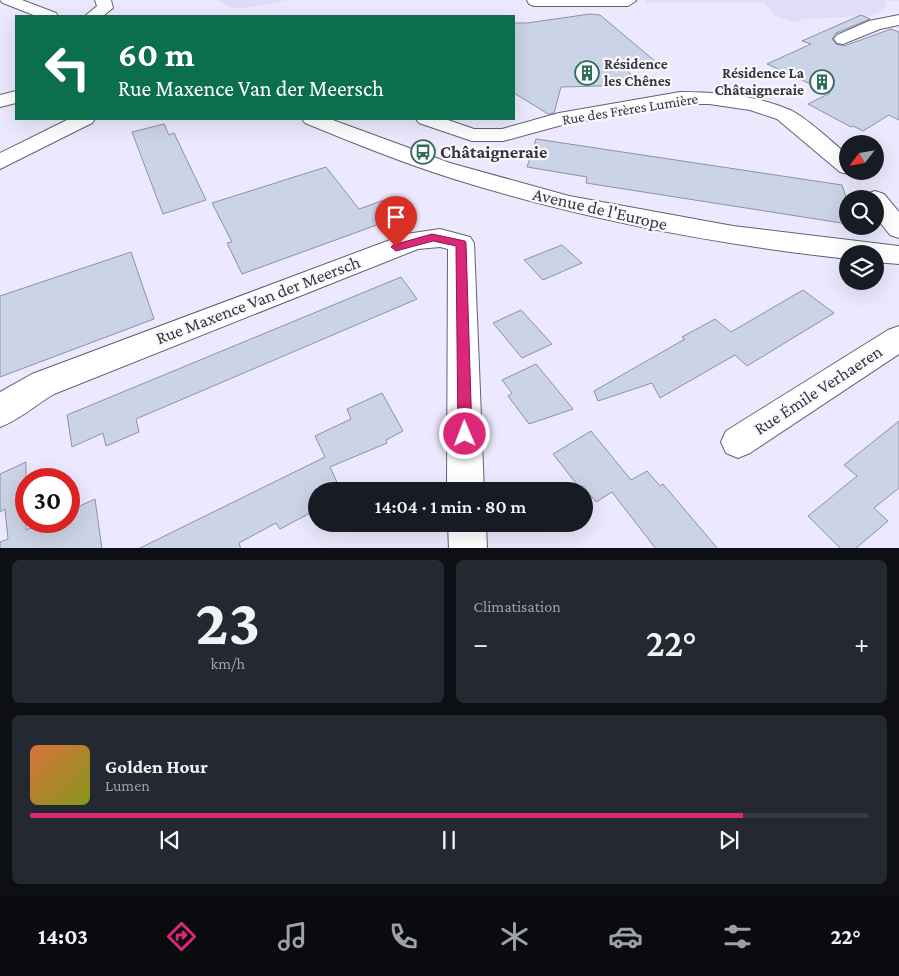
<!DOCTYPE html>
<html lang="fr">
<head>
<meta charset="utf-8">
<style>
  :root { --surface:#171b24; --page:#242831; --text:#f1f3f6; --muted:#9ea1a6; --line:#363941; --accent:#db2777 }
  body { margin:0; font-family:"Crimson Pro",serif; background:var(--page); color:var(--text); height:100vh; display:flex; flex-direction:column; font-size:19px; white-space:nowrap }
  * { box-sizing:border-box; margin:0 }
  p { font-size:16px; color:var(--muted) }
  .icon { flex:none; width:28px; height:28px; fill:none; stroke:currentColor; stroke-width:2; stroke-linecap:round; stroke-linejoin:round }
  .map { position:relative; height:548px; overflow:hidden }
  .drawer { display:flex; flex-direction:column; gap:12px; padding:12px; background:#0d0f14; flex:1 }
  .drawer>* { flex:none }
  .banner { position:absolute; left:15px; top:15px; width:500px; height:105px; border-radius:0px; box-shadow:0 5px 20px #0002; background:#0b6e4f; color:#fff; overflow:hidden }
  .needle { width:32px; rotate:239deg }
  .buttons { position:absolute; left:839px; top:135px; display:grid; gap:10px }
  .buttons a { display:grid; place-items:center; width:45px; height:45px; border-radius:50%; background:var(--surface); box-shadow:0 5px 20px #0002; font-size:25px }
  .speed { position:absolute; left:15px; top:468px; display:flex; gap:10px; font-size:25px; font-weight:700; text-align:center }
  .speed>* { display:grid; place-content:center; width:65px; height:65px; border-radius:50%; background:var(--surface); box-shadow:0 5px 20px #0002; line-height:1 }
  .speed .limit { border:8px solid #d22; background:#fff; color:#111 }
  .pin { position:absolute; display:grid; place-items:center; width:42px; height:42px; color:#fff; margin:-51px -21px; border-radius:50% 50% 50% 0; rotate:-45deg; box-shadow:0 0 5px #0007 }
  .pin .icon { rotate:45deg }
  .me { position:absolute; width:55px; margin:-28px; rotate:359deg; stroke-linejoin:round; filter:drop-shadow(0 0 4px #0008) }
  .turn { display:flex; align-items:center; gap:18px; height:105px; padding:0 20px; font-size:22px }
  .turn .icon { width:65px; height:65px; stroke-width:2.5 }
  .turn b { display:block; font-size:35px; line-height:42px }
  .big { font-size:38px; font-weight:600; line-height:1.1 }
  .drawer .card { flex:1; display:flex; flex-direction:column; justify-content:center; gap:8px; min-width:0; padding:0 18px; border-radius:8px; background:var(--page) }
  .drawer .dial { align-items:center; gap:0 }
  .dial b { font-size:65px; line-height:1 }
  .song { display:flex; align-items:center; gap:15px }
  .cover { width:60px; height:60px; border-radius:8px; background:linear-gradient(135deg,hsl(20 70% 55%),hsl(70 70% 35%)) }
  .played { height:5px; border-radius:2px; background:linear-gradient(90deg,var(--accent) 85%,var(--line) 85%) }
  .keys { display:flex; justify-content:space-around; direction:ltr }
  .heat { display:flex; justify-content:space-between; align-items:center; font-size:28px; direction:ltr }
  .drawer .tiles { flex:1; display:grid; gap:12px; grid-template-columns:1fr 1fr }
  .card:last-child { grid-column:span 2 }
  .trip { position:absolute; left:308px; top:482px; width:285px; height:50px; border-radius:25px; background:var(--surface); box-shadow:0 5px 20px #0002; font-weight:600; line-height:50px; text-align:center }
  .dock { display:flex; height:80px; justify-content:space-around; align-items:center; background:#090b0e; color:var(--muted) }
  .dock .icon { width:35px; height:35px }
  .dock .selected { color:var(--accent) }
  .dock b { font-size:22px; color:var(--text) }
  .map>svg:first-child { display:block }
  .built { fill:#e1ddf9 }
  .building { fill:#cbd3e6; stroke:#8a92a4 }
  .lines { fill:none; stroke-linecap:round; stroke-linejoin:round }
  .minor-casing { stroke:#636173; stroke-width:2 }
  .minor { fill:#fff; fill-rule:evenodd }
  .route { fill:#db2777; stroke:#8e194d }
  .labels { text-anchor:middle; stroke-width:4.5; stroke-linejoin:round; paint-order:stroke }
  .far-poi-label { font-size:15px; font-weight:bold; fill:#38373f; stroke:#f9f9fd; text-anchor:start }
  .far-street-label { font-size:15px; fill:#38373f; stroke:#f9f9fd }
  .poi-label { font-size:18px; font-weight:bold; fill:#38373f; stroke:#f9f9fd; text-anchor:start }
  .street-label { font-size:18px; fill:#38373f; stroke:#f9f9fd }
</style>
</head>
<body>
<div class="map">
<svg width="899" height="549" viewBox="0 0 899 549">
  <rect width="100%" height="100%" fill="#ece9fe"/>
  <g class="built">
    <polygon points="216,0 287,0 246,8 233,8"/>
    <polygon points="645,0 899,0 899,1 886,1 886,6 882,11 868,16 803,19 797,23 775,16 764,2 647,3"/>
  </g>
  <g class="building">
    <polygon points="590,14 600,15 656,62 628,71 638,85 561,87 554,113 548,114 514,93 514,23 527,23"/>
    <polygon points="861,15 870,19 836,33 832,39 836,44 844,46 891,29 899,32 899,120 889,115 863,131 853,126 851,127 808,104 830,93 767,64 811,44 802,41"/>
    <polygon points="164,124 169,135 174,133 206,200 163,214 132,132"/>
    <polygon points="536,139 842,185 848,203 848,224 586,183 587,177 527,167"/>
    <polygon points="326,167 359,209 390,198 396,218 242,274 227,243 232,242 212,203"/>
    <polygon points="562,245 582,263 543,280 524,260"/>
    <polygon points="131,252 154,319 0,377 0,296"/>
    <polygon points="401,277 417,299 136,419 139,432 106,446 103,433 72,447 67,415"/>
    <polygon points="803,290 834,313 747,366 735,355 660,398 652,383 598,401 594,391 685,339 682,337 715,319 731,332"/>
    <polygon points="521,310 552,344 522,358 493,323"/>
    <polygon points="536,364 573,409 529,424 508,396 512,393 502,380"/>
    <polygon points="382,393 403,431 386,440 387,443 330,467 341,491 316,491 316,510 280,529 276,523 239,543 241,549 138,549 325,457 315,436 351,419 347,409"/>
    <polygon points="899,421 899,488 874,508 888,521 855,549 841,549 808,516 857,476 844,465"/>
    <polygon points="591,431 631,480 647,471 660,486 663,484 718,549 656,549 612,492 596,502 583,486 579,487 553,454"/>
    <polygon points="26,462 26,530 46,521 69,521 69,511 95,499 102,549 0,549 0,542 8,539 5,509 0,512 0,474"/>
  </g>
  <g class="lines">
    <g class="minor-casing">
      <g id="minor">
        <polygon points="0,0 22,0 56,13 58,16 36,16 3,3"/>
        <polygon points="95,0 111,0 113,8 103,16 85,16 97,6"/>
        <polygon points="527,0 635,0 636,1 628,6 534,6 529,4"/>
        <polygon points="899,15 899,25 880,29 843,44 837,43 834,39 837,35 869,21"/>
        <polygon points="16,91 16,103 0,107 0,95"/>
        <path d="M 680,92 C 717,92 756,95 790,110 C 806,117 833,143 848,155 L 848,171 L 856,171 L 848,174 L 840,172 L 777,119 L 750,110 L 709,104 L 680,104 L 562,125 L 503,141 L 472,141 L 419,123 L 416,119 L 445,119 L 474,129 L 502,129 L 559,113 Z"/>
        <polygon points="69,119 95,119 92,123 0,169 0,153"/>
        <path d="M 302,119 L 330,119 L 450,163 L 569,196 L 733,226 L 899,246 L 899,264 L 875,262 L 875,254 L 848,254 L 848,259 C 714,244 582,219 454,179 C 403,163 354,143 305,123 Z"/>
        <polygon points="875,191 884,194 899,212 899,238 890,235 875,216 875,199 863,199 866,194"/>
        <path d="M 440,229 L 470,237 L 474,243 L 484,491 L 447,491 L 448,249 L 440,247 L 418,249 L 54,394 C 37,404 19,420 0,427 L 0,392 L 32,374 L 406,234 Z"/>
        <polygon points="899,326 899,354 750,453 738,458 726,453 721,442 726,431 888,330"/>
        <polygon points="448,524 486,524 487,549 449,549"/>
      </g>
    </g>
    <use href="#minor" class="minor"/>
  </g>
  <polygon class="route" points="432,234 465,241 466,243 472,434 470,439 465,440 460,439 458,434 456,246 433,241 396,251 391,247 393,245"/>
  <defs>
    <g id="building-ring" transform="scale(1.25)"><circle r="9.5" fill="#f9f9fd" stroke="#2f6d59" stroke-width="1.5"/><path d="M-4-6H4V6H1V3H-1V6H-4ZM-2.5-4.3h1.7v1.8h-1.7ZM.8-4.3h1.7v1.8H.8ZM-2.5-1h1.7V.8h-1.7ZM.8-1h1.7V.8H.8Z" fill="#2f6d59"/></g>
    <g id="bus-ring" transform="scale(1.25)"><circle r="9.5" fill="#f9f9fd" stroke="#2f6d59" stroke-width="1.5"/><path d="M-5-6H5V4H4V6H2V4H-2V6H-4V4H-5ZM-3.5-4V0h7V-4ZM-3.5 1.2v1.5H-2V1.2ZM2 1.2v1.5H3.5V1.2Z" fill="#2f6d59"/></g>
  </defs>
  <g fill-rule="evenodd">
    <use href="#building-ring" x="587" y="73"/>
    <use href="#building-ring" x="822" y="82"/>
    <use href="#bus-ring" x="423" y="152"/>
  </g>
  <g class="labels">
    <g class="far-poi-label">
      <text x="604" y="69">Résidence<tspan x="604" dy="17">les Chênes</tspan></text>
      <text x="804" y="78" text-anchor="end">Résidence La<tspan x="804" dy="17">Châtaigneraie</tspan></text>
    </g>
    <g class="far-street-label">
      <text transform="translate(630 109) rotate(-9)" y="5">Rue des Frères Lumière</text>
    </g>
    <g class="poi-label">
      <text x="440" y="158">Châtaigneraie</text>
    </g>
    <g class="street-label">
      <text transform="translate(600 209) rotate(13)" y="6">Avenue de l'Europe</text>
      <text transform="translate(258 300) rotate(-21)" y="6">Rue Maxence Van der Meersch</text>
      <text transform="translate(818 390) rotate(-33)" y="6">Rue Émile Verhaeren</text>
    </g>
  </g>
</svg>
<div class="buttons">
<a><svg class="needle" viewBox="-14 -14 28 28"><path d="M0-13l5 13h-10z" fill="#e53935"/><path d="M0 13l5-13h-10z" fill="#9ea1a6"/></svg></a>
<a><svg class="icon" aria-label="search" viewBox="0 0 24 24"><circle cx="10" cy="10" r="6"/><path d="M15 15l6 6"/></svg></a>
<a><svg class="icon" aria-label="layers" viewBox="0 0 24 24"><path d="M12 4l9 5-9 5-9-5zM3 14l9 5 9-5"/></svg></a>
</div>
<div class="speed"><div class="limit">30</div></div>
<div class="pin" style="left:396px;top:247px;background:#d93025"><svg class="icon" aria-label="arrive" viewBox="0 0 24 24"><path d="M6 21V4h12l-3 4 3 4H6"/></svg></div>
<svg class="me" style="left:465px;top:434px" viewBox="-20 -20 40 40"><circle r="17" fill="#db2777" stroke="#fff" stroke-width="3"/><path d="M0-11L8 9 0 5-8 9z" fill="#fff"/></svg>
<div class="trip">14:04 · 1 min · 80 m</div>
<div class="banner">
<div class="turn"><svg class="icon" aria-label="left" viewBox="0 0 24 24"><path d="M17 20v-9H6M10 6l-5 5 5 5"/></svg><div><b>60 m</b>Rue Maxence Van der Meersch</div></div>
</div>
</div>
<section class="drawer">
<div class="tiles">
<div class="card dial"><b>23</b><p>km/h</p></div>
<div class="card"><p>Climatisation</p>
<div class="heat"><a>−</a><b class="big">22°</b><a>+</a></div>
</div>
<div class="card">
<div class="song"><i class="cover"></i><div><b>Golden Hour</b><p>Lumen</p></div></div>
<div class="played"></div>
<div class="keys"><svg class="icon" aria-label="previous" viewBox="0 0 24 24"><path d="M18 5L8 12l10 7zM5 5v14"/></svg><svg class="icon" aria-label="pause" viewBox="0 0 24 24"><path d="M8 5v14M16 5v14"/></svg><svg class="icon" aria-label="next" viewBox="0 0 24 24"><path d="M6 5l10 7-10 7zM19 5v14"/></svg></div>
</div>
</div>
</section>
<nav class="dock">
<b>14:03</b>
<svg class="icon selected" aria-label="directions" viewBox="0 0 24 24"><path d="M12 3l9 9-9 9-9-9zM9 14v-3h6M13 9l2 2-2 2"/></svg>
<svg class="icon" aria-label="music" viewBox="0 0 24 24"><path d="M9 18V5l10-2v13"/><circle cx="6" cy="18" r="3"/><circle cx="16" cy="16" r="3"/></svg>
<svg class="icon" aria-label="phone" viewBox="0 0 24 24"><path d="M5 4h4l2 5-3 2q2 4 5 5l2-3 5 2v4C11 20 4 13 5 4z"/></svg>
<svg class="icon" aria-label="climate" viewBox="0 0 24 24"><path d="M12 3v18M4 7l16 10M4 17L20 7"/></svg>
<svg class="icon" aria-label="car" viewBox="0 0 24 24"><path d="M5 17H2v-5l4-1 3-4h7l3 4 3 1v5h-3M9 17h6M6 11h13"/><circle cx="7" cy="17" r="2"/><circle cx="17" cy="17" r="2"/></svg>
<svg class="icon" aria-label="filters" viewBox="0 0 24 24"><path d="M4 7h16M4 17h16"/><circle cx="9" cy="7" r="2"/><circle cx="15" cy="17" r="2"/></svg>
<b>22°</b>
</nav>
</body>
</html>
